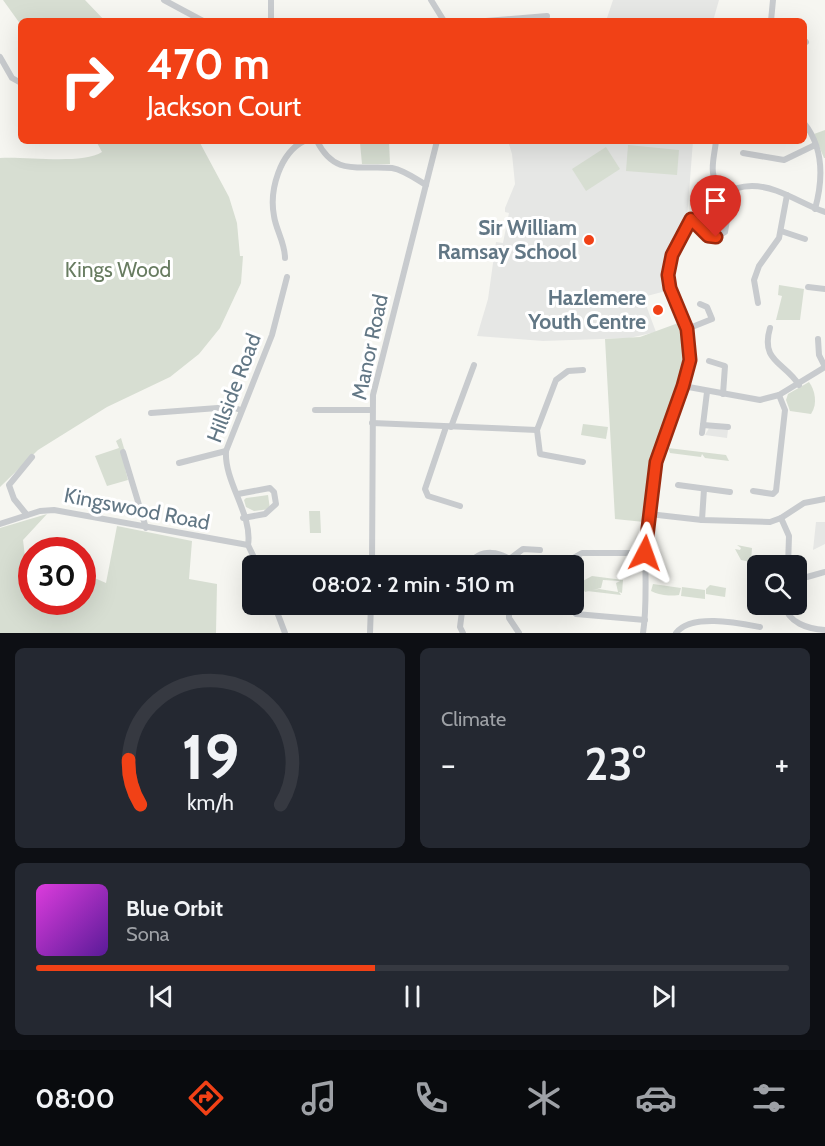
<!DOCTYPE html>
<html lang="en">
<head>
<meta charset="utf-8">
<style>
  :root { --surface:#171b24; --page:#242831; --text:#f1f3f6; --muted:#9ea1a6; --line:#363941; --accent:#f14116 }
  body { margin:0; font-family:Cabin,sans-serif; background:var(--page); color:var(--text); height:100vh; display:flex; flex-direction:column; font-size:22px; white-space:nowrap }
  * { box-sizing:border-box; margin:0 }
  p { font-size:20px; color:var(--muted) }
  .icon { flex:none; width:33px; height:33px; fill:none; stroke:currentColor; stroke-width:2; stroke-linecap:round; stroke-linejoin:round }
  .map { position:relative; height:633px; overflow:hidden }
  .side { display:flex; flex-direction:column; gap:15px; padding:15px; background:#0d0f14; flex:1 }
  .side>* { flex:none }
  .top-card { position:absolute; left:18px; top:18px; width:789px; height:126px; border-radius:9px; box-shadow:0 6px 24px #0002; background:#f14116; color:#fff; overflow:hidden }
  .buttons { position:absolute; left:747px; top:555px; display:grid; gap:12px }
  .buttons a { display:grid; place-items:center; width:60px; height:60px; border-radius:9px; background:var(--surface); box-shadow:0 6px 24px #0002; font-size:30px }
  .speed { position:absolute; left:18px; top:537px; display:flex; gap:12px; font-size:30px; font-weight:700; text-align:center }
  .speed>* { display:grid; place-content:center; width:78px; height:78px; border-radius:50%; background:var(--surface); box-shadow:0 6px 24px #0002; line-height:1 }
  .speed .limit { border:9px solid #d22; background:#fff; color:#111 }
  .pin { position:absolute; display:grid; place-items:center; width:51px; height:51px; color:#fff; margin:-62px -26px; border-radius:50% 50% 50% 0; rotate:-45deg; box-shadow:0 0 6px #0007 }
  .pin .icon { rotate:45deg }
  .me { position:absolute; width:66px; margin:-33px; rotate:4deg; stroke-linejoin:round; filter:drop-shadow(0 0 4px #0008) }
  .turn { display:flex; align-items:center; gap:21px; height:126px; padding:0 30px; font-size:27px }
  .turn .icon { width:78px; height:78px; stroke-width:2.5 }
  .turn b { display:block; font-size:42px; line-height:51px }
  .big { font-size:45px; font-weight:600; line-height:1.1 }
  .side .widget { flex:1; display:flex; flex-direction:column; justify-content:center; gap:9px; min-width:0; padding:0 21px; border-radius:9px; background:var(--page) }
  .side .dial { align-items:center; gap:0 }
  .dial svg { height:156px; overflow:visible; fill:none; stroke:var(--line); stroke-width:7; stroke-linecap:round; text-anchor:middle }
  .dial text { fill:var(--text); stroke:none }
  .song { display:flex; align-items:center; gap:18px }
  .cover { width:72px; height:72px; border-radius:9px; background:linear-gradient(135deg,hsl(300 70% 55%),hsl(270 70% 35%)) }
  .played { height:6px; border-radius:3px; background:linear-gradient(90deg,var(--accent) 45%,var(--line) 45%) }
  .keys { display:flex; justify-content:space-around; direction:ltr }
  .heat { display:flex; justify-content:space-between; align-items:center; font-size:33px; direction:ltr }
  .side .tiles { flex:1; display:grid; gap:15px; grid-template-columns:1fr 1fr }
  .widget:last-child { grid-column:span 2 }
  .trip { position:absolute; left:242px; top:555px; width:342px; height:60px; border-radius:9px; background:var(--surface); box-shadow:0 6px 24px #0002; font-weight:600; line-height:60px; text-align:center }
  .tabs { display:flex; height:96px; justify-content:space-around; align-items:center; background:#090b0e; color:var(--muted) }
  .tabs .icon { width:42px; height:42px }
  .tabs .on { color:var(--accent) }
  .tabs b { font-size:27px; color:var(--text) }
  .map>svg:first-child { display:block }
  .built { fill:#e6e7e5 }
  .green { fill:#d7ded2 }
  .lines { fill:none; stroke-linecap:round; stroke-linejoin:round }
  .minor { stroke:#c8cbce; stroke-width:6 }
  .route-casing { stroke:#9d2a0e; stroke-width:15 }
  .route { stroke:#f14116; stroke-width:10 }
  .poi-dot { fill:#f14116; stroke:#fff; stroke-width:2 }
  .labels { text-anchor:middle; stroke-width:6; stroke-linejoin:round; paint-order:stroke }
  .poi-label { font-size:21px; font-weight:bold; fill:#627785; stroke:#fff; text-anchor:end }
  .park-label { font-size:21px; fill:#687c61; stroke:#fff }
  .street-label { font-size:21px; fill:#627785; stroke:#fff }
</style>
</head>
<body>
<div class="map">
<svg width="825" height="633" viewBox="0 0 825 633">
  <rect width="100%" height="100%" fill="#f6f6f1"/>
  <g class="built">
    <polygon points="613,0 719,0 713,21 606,21"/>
    <polygon points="508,141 693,141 687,218 675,237 667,259 664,279 666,291 643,297 656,332 629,338 543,341 477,336 488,299 496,242 503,243 509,213 505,212 505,208 515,184 512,154"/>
    <polygon points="709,428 728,430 727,438 705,435"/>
    <polygon points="816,522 825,522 825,544 813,550"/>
  </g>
  <g class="green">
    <polygon points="3,0 85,0 105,21 21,21 21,25"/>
    <polygon points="825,130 825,158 824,158 814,134"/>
    <path d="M 96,141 L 199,141 L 229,197 L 237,223 L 240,256 L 243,256 L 241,283 L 220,328 L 199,354 L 170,377 L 107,407 L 38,450 L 0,487 L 0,158 C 24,156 82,165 102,152 Z"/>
    <polygon points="365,141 389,141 390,164 362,164 360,143"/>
    <polygon points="628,145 679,150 677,175 626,171"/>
    <polygon points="606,147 620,169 586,191 572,169"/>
    <polygon points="779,285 804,289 800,320 776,320 782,296 778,295"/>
    <path d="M 681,322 C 695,369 668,404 655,448 C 649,472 647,497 644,522 L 615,519 L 605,339 L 640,337 Z"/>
    <path d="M 809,382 C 815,390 818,404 811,414 L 790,411 L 786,400 L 788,394 Z"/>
    <polygon points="583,424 608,427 606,439 581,435"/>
    <polygon points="121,438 129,465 125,468 128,480 107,486 95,456 119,448 116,441"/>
    <polygon points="668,448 726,455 729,461 705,458 702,454 701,457 670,453"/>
    <polygon points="268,495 270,509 254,511 246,507 244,500 246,498"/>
    <polygon points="309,511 320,511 321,533 310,533"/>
    <polygon points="47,514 23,540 26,565 31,565 32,602 82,602 83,573 106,583 117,526 192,541 189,579 217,584 216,633 0,633 0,528"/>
    <polygon points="737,545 752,548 751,562 741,560 735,549 740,550 741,548"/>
    <polygon points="592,576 623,580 622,593 619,592 621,595 587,591 599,589 618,592 616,583 620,581 603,580 601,588 585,592 579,583"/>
    <path d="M 653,584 L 681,588 L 679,595 C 670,596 662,596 651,591 Z"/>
    <polygon points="710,585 726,588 725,597 706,594 706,589"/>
    <polygon points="682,587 705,590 705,599 681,596"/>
  </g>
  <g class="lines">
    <g class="minor">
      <polyline points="164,0 203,21"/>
      <polyline points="271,0 271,21"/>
      <polyline points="431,0 444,21"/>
      <polyline points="486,21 547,16"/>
      <polyline points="771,21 773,0"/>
      <polyline points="804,43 806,42"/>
      <polyline points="0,57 12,78 21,83"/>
      <path d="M 804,123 C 824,148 823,180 815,209"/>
      <path d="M 317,141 C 335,177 359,165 392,168 C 404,170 416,179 426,185"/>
      <path d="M 716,141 C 713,166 708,171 722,195"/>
      <polyline points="743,153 784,160 815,145"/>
      <path d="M 691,219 C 702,231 709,242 725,232 L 727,220"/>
      <polyline points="781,231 805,239"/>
      <path d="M 285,258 C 285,243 276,230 274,216 C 269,190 280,153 304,141"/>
      <polyline points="808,287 825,289"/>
      <polyline points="758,303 754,280 759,266 779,238 787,195"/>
      <path d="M 770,328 C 760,362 785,362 799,385"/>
      <polyline points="687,329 712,319 707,307 700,304"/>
      <polyline points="709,361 725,366 723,394"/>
      <polyline points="683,386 760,400 779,395 825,367 819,355 818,339"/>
      <polyline points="315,410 372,410"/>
      <polyline points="151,413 231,407 241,410"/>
      <polyline points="372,423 537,430 556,380 568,371 583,370"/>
      <polyline points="703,425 728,427"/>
      <polyline points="446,427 425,489 428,496 460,506"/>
      <polyline points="451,427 474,365"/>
      <polyline points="537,430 540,454 583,462"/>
      <polyline points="702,433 707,392"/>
      <polyline points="123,452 146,528"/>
      <polyline points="179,463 226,451"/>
      <polyline points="678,485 730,492"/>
      <polyline points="753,491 773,494 776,491 785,410 779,395"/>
      <polyline points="238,494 270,488 274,492 276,504 265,514 243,518"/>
      <polyline points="649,514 702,520 770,522 781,518 804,503 825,499"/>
      <polyline points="27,515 14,499 9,485 32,457"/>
      <polyline points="781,518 789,536 788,566"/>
      <polyline points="702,520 704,489"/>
      <polyline points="0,524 40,511 54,510 248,545 258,566"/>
      <path d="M 248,545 C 253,515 224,482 226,451 L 272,335 L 287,277"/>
      <polyline points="511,558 523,549 540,550"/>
      <polyline points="372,566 373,395 437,141"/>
      <path d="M 469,566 C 477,547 506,550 515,566"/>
      <polyline points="559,566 582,553 645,553"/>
      <polyline points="796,576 807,577 825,572"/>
      <polyline points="274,604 285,633"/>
      <polyline points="463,604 460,627 463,633"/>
      <polyline points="509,604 509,618 519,633"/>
      <polyline points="567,604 576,614 645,620"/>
      <path d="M 784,604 C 788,623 808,629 825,630"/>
      <polyline points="370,633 371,604"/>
      <path d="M 643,633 C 648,601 644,570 646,538 C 647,513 651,485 656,461 C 663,427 685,396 689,362 C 693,334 676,313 670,288 C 658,244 709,186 752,186 C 778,186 801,204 825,212"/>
      <path d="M 676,633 C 691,613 739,623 760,627"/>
    </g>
  </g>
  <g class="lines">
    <g class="route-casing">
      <polyline id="route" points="645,553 656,462 683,386 690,360 687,329 670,288 668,275 672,255 691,219 708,236 716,237"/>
    </g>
    <use href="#route" class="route"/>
  </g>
  <g class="poi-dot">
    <circle cx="589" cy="240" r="6"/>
    <circle cx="658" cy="310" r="6"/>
  </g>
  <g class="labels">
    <g class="poi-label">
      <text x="577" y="235">Sir William<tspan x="577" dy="24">Ramsay School</tspan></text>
      <text x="646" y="305">Hazlemere<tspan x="646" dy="24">Youth Centre</tspan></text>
    </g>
    <g class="park-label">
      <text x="118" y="277">Kings Wood</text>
    </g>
    <g class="street-label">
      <text transform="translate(370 347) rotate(-78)" y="7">Manor Road</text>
      <text transform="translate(234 388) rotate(-69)" y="7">Hillside Road</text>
      <text transform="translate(137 509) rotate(11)" y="7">Kingswood Road</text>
    </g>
  </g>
</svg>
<div class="buttons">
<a><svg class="icon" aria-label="search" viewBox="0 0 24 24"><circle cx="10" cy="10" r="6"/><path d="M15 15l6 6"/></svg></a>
</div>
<div class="speed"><div class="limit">30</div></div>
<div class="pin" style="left:716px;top:237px;background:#d93025"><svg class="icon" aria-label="arrive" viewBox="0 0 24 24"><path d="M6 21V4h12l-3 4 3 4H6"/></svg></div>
<svg class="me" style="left:645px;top:553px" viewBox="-20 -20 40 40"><path d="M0-17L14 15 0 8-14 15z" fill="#f14116" stroke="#fff" stroke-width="4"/></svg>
<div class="trip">08:02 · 2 min · 510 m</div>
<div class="top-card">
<div class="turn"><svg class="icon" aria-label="right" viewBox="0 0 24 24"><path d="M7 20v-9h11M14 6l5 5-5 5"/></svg><div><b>470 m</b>Jackson Court</div></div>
</div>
</div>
<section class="side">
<div class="tiles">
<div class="widget dial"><svg viewBox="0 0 100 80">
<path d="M14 69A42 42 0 1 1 86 69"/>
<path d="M14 69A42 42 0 0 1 8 46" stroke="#f14116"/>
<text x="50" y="56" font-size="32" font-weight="700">19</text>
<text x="50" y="72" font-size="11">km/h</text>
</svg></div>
<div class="widget"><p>Climate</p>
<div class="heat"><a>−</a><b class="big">23°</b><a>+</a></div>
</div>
<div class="widget">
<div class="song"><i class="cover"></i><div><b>Blue Orbit</b><p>Sona</p></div></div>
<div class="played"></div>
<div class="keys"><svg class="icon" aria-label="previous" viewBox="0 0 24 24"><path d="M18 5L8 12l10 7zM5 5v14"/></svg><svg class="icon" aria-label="pause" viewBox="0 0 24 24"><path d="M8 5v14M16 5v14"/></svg><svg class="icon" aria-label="next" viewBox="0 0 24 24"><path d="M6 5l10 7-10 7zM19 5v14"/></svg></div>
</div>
</div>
</section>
<nav class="tabs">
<b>08:00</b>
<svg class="icon on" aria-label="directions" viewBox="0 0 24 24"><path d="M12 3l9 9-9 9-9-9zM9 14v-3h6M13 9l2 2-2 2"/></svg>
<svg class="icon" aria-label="music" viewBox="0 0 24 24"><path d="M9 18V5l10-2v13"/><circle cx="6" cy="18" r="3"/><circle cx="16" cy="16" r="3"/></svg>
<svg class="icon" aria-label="phone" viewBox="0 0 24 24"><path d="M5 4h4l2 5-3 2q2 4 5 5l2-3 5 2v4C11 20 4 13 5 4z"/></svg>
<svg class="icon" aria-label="climate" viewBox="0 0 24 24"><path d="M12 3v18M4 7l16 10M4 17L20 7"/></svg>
<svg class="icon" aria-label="car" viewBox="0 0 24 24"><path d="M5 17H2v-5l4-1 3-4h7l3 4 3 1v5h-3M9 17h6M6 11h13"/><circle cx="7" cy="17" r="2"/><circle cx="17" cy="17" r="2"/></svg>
<svg class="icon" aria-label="filters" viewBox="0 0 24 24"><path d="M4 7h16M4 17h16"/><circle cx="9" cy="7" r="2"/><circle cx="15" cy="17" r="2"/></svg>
</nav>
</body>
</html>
